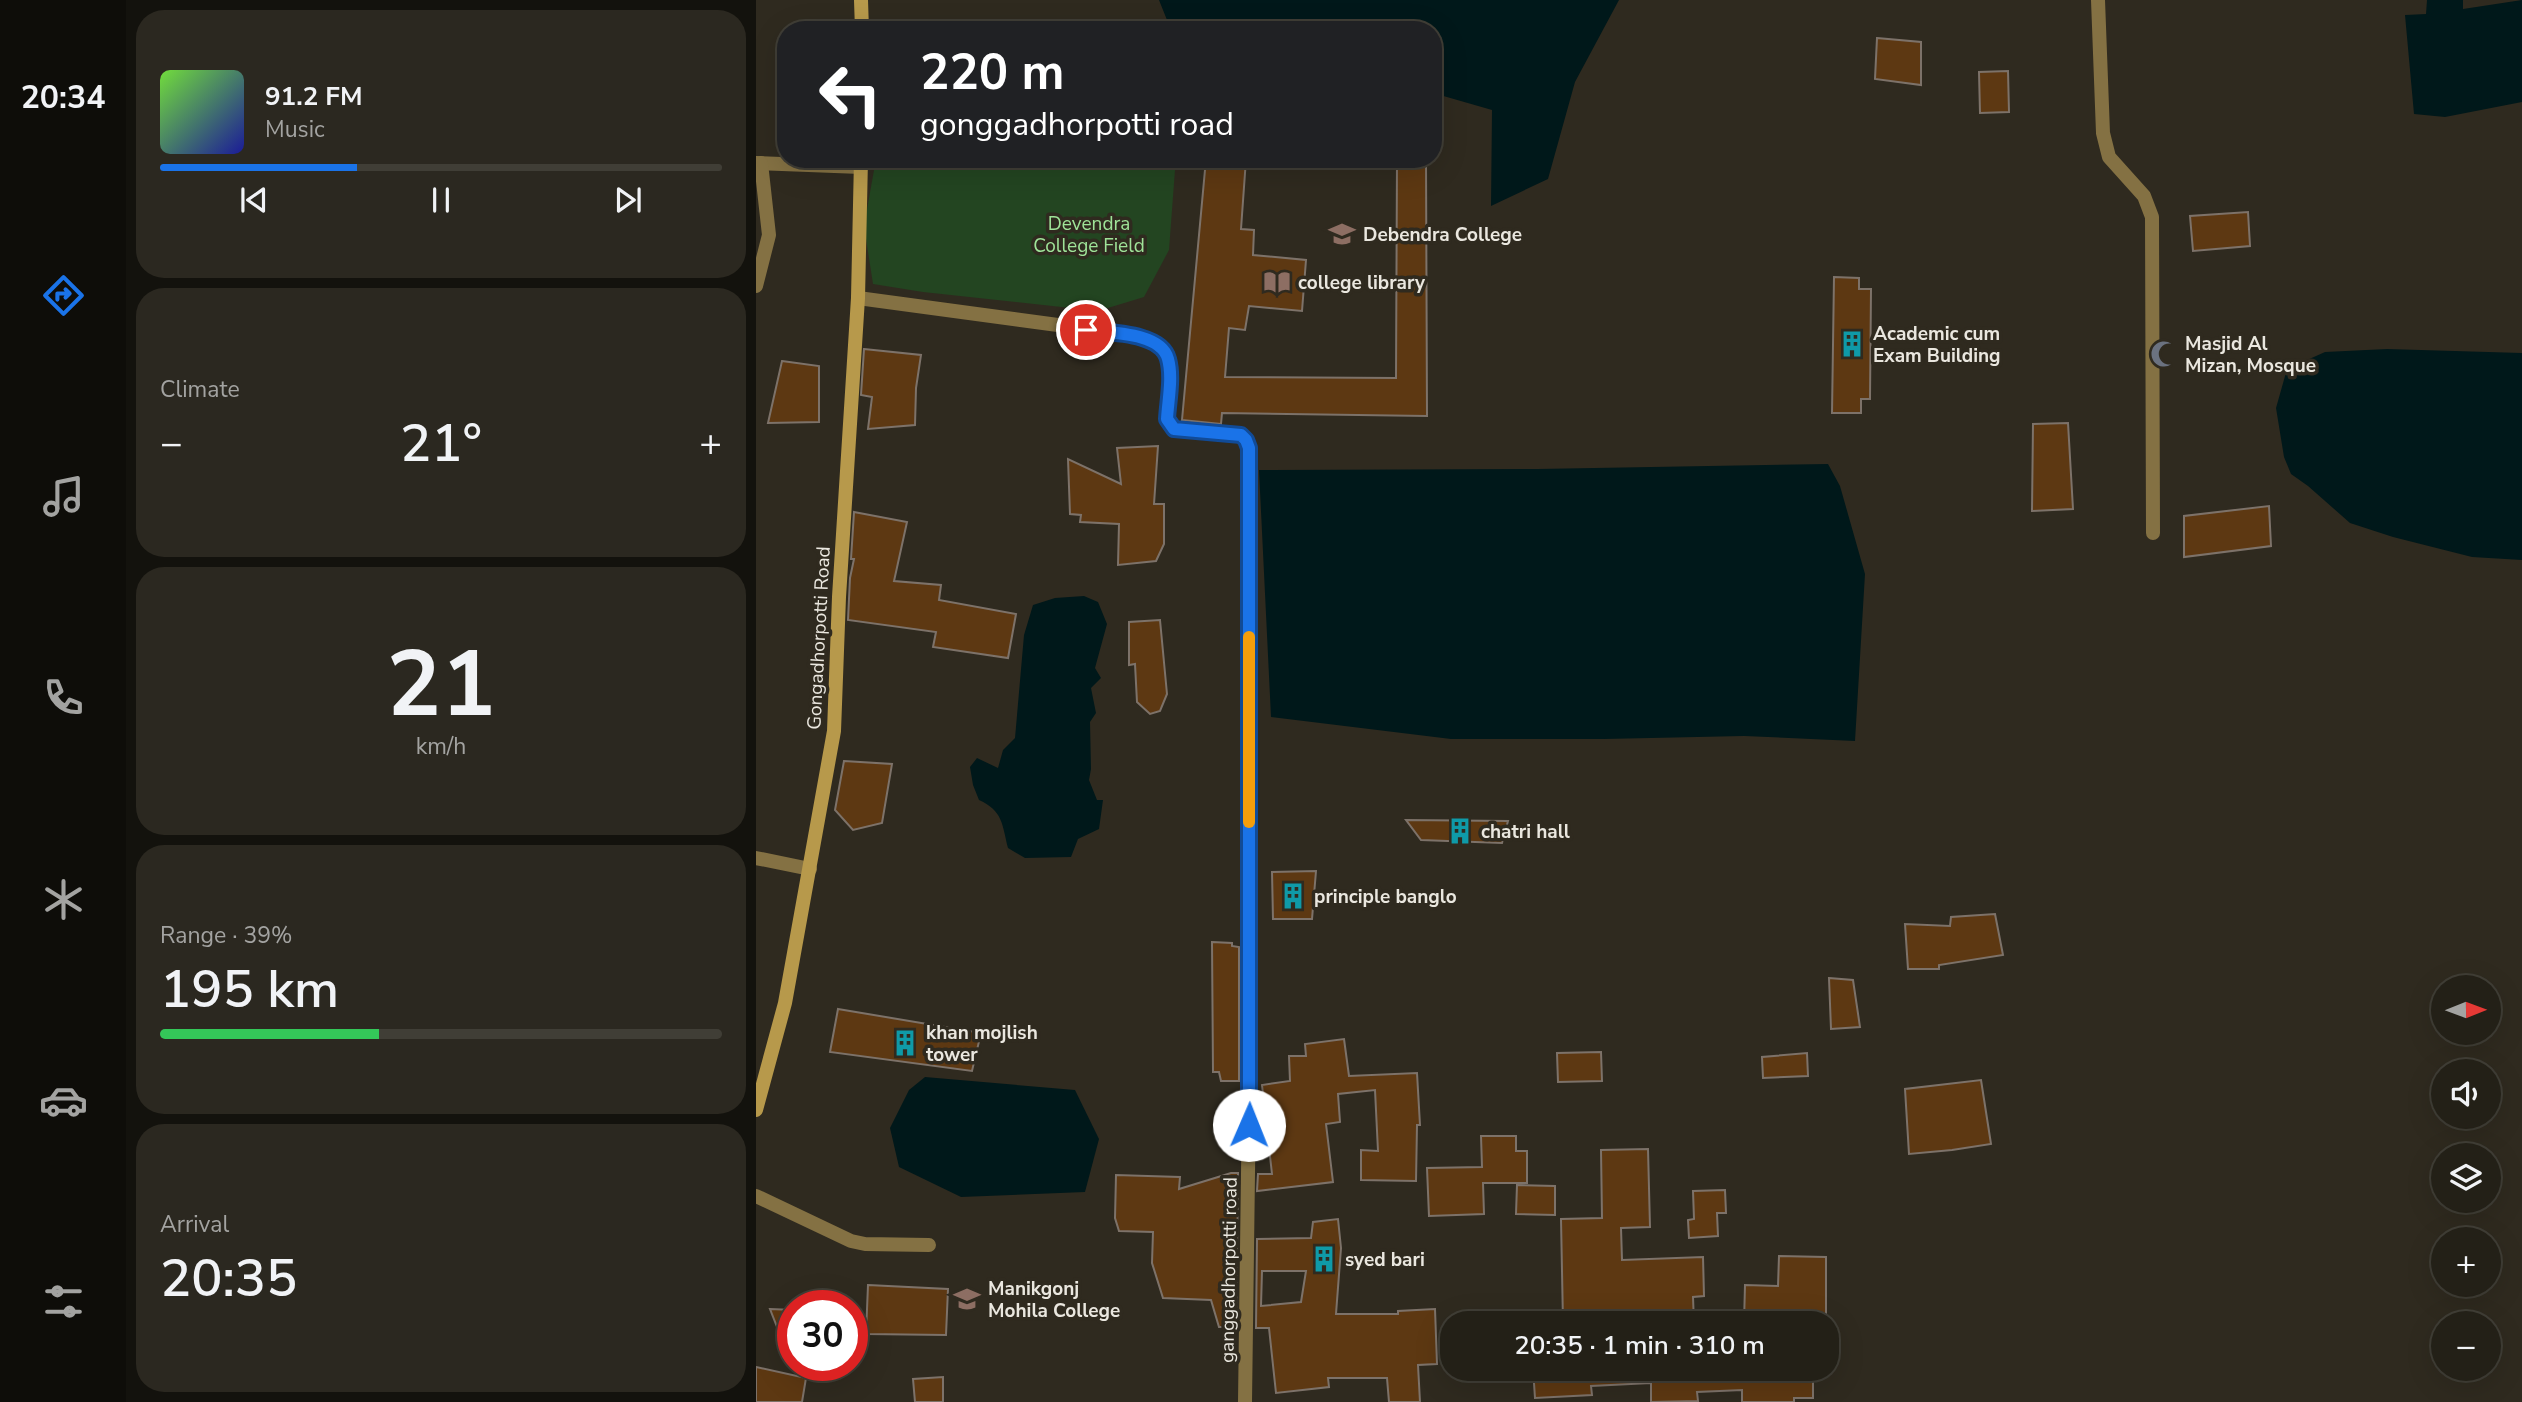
<!DOCTYPE html>
<html lang="en">
<head>
<meta charset="utf-8">
<style>
  :root { --surface:#232017; --page:#2b2820; --text:#f1f3f6; --muted:#a3a3a1; --line:#403e36; --accent:#1a73e8 }
  body { margin:0; font-family:"Nunito Sans",sans-serif; background:var(--page); color:var(--text); height:100vh; display:flex; flex-direction:column; font-size:26px; white-space:nowrap }
  * { box-sizing:border-box; margin:0 }
  p { font-size:23px; color:var(--muted) }
  .icon { flex:none; width:38px; height:38px; fill:none; stroke:currentColor; stroke-width:2; stroke-linecap:round; stroke-linejoin:round }
  .map { position:relative; flex:1; overflow:hidden }
  .drawer { display:flex; flex-direction:column; gap:10px; padding:10px; background:#13120d; width:630px }
  .drawer>* { flex:none }
  .guide { position:absolute; left:21px; top:21px; width:665px; height:147px; border-radius:28px; box-shadow:0 7px 28px #0002,0 0 0 2px var(--line); background:#202124; color:#fff; overflow:hidden }
  .needle { width:46px; rotate:89deg }
  .fabs { position:absolute; left:1675px; top:975px; display:grid; gap:14px }
  .fabs a { display:grid; place-items:center; width:70px; height:70px; border-radius:50%; background:var(--surface); box-shadow:0 7px 28px #0002,0 0 0 2px var(--line); font-size:35px }
  .speed { position:absolute; left:21px; top:1290px; display:flex; gap:14px; font-size:35px; font-weight:700; text-align:center }
  .speed>* { display:grid; place-content:center; width:91px; height:91px; border-radius:50%; background:var(--surface); box-shadow:0 7px 28px #0002,0 0 0 2px var(--line); line-height:1 }
  .speed .limit { border:10px solid #d22; background:#fff; color:#111 }
  .pin { position:absolute; display:grid; place-items:center; width:60px; height:60px; color:#fff; margin:-30px; border:4px solid #fff; border-radius:50%; box-shadow:0 2px 7px #0007 }
  .me { position:absolute; width:77px; margin:-38px; rotate:1deg; stroke-linejoin:round; filter:drop-shadow(0 0 5px #0008) }
  .turn { display:flex; align-items:center; gap:24px; height:147px; padding:0 28px; font-size:32px }
  .turn .icon { width:91px; height:91px; stroke-width:2.5 }
  .turn b { display:block; font-size:49px; line-height:60px }
  .big { font-size:52px; font-weight:600; line-height:1.1 }
  .drawer .tile { flex:1; display:flex; flex-direction:column; justify-content:center; gap:10px; min-width:0; padding:0 24px; border-radius:28px; background:var(--page) }
  .drawer .dial { align-items:center; gap:0 }
  .dial b { font-size:91px; line-height:1 }
  .song { display:flex; align-items:center; gap:21px }
  .cover { width:84px; height:84px; border-radius:10px; background:linear-gradient(135deg,hsl(100 70% 55%),hsl(240 70% 35%)) }
  .played { height:7px; border-radius:4px; background:linear-gradient(90deg,var(--accent) 35%,var(--line) 35%) }
  .keys { display:flex; justify-content:space-around; direction:ltr }
  .heat { display:flex; justify-content:space-between; align-items:center; font-size:38px; direction:ltr }
  .charge { height:10px; border-radius:5px; background:linear-gradient(90deg,#34c759 39%,var(--line) 0) }
  .trip { position:absolute; left:684px; top:1311px; width:399px; height:70px; border-radius:28px; background:var(--surface); box-shadow:0 7px 28px #0002,0 0 0 2px var(--line); font-weight:600; line-height:70px; text-align:center }
  main { display:flex; flex:1; min-height:0 }
  .dock { display:flex; flex-direction:column; width:126px; justify-content:space-around; align-items:center; background:#0e0d09; color:var(--muted) }
  .dock .icon { width:49px; height:49px }
  .dock .current { color:var(--accent) }
  .dock b { font-size:32px; color:var(--text) }
  .map>svg:first-child { display:block }
  .green { fill:#234521 }
  .water { fill:#00181a }
  .building { fill:#5d3812; stroke:#7d7269; stroke-width:2; fill-rule:evenodd }
  .lines { fill:none; stroke-linecap:round; stroke-linejoin:round }
  .street { stroke:#847143; stroke-width:14 }
  .secondary { stroke:#b7994b; stroke-width:14 }
  .route-casing { stroke:#114b97; stroke-width:18 }
  .route { stroke:#1a73e8; stroke-width:12 }
  .slow { stroke:#f59e0b; stroke-width:12 }
  .labels { text-anchor:middle; stroke-width:7; stroke-linejoin:round; paint-order:stroke }
  .park-label { font-size:19px; fill:#9fe398; stroke:#2f2a1f }
  .poi-label { font-size:19px; font-weight:bold; fill:#eae7df; stroke:#2f2a1f; text-anchor:start }
  .street-label { font-size:19px; fill:#eae7df; stroke:#2f2a1f }
</style>
</head>
<body>
<main>
<nav class="dock">
<b>20:34</b>
<svg class="icon current" aria-label="directions" viewBox="0 0 24 24"><path d="M12 3l9 9-9 9-9-9zM9 14v-3h6M13 9l2 2-2 2"/></svg>
<svg class="icon" aria-label="music" viewBox="0 0 24 24"><path d="M9 18V5l10-2v13"/><circle cx="6" cy="18" r="3"/><circle cx="16" cy="16" r="3"/></svg>
<svg class="icon" aria-label="phone" viewBox="0 0 24 24"><path d="M5 4h4l2 5-3 2q2 4 5 5l2-3 5 2v4C11 20 4 13 5 4z"/></svg>
<svg class="icon" aria-label="climate" viewBox="0 0 24 24"><path d="M12 3v18M4 7l16 10M4 17L20 7"/></svg>
<svg class="icon" aria-label="car" viewBox="0 0 24 24"><path d="M5 17H2v-5l4-1 3-4h7l3 4 3 1v5h-3M9 17h6M6 11h13"/><circle cx="7" cy="17" r="2"/><circle cx="17" cy="17" r="2"/></svg>
<svg class="icon" aria-label="filters" viewBox="0 0 24 24"><path d="M4 7h16M4 17h16"/><circle cx="9" cy="7" r="2"/><circle cx="15" cy="17" r="2"/></svg>
</nav>
<section class="drawer">
<div class="tile">
<div class="song"><i class="cover"></i><div><b>91.2 FM</b><p>Music</p></div></div>
<div class="played"></div>
<div class="keys"><svg class="icon" aria-label="previous" viewBox="0 0 24 24"><path d="M18 5L8 12l10 7zM5 5v14"/></svg><svg class="icon" aria-label="pause" viewBox="0 0 24 24"><path d="M8 5v14M16 5v14"/></svg><svg class="icon" aria-label="next" viewBox="0 0 24 24"><path d="M6 5l10 7-10 7zM19 5v14"/></svg></div>
</div>
<div class="tile"><p>Climate</p>
<div class="heat"><a>−</a><b class="big">21°</b><a>+</a></div>
</div>
<div class="tile dial"><b>21</b><p>km/h</p></div>
<div class="tile"><p>Range · 39%</p><b class="big">195 km</b><div class="charge"></div></div>
<div class="tile"><p>Arrival</p><b class="big">20:35</b></div>
</section>
<div class="map">
<svg width="1766" height="1402" viewBox="0 0 1766 1402">
  <rect width="100%" height="100%" fill="#2f2a1f"/>
  <polygon class="green" points="120,159 417,159 419,170 413,250 388,297 342,311 167,292 117,284 108,226"/>
  <g class="water">
    <polygon points="403,0 863,0 819,82 792,179 735,206 736,110 677,93 677,30 415,30"/>
    <polygon points="1671,0 1707,0 1707,9 1766,0 1766,102 1689,117 1658,114 1649,15 1670,14"/>
    <polygon points="1631,349 1766,353 1766,560 1716,557 1637,537 1594,523 1552,486 1535,474 1528,457 1520,408 1531,369 1569,352"/>
    <polygon points="1072,464 1084,486 1109,574 1099,741 988,736 848,739 695,739 515,717 503,470 781,469"/>
    <path d="M 328,596 L 342,602 L 351,624 L 339,668 L 345,678 L 335,688 L 340,713 L 334,722 L 335,769 L 333,780 L 341,800 L 347,800 L 343,829 L 322,839 L 315,857 L 269,858 L 252,848 C 246,824 247,811 223,800 L 217,785 L 214,767 L 221,758 L 242,768 L 247,750 L 259,738 L 268,635 L 277,605 L 299,598 Z"/>
    <polygon points="169,1077 319,1090 343,1139 329,1192 205,1197 143,1167 134,1128 153,1090"/>
  </g>
  <g class="building">
    <polygon points="1121,38 1165,42 1165,85 1119,79"/>
    <polygon points="1252,71 1253,112 1224,113 1223,72"/>
    <polygon points="450,159 490,159 485,229 498,230 497,255 550,260 546,311 493,306 489,330 473,328 469,377 640,378 641,159 670,159 671,416 466,413 465,424 426,420"/>
    <polygon points="1492,212 1494,246 1437,251 1434,216"/>
    <polygon points="1078,277 1103,278 1103,289 1115,289 1114,399 1105,399 1105,413 1076,413"/>
    <polygon points="108,349 165,355 160,388 159,425 112,429 116,397 105,395"/>
    <polygon points="26,361 63,366 63,422 12,423"/>
    <polygon points="1312,423 1317,509 1276,511 1277,424"/>
    <polygon points="402,446 398,504 408,504 408,544 400,561 362,565 363,524 324,522 325,515 314,514 312,459 365,484 361,448"/>
    <polygon points="1513,506 1515,546 1428,557 1428,516"/>
    <polygon points="98,512 151,522 138,581 185,585 183,600 260,614 252,658 177,647 180,632 92,620 94,578 98,559 95,559"/>
    <polygon points="404,620 411,694 404,711 394,714 381,702 379,664 373,665 373,622"/>
    <polygon points="88,761 136,764 126,823 97,830 79,810"/>
    <polygon points="650,820 752,821 746,843 665,840"/>
    <polygon points="560,871 556,919 517,919 516,872"/>
    <polygon points="1239,914 1247,955 1183,965 1183,969 1152,969 1149,924 1194,926 1195,917"/>
    <polygon points="456,942 476,943 476,946 483,947 483,1081 465,1081 463,1072 457,1072"/>
    <polygon points="1073,978 1097,980 1104,1027 1075,1029"/>
    <polygon points="82,1009 225,1033 216,1071 74,1052"/>
    <polygon points="588,1039 593,1076 661,1073 664,1125 661,1125 660,1181 605,1180 605,1150 622,1151 619,1090 582,1094 584,1122 570,1124 577,1182 501,1191 502,1174 516,1174 506,1085 534,1081 533,1056 550,1056 549,1044"/>
    <polygon points="845,1052 846,1081 802,1082 801,1053"/>
    <polygon points="1051,1053 1052,1076 1007,1078 1006,1057"/>
    <polygon points="1225,1080 1235,1144 1196,1150 1153,1154 1149,1089"/>
    <polygon points="725,1136 760,1136 760,1151 771,1151 771,1183 727,1183 728,1214 673,1216 671,1168 726,1167"/>
    <polygon points="892,1149 894,1227 865,1228 866,1260 947,1257 948,1296 937,1297 938,1323 807,1323 805,1219 846,1218 845,1150"/>
    <polygon points="475,1173 482,1173 480,1327 463,1327 455,1300 407,1298 396,1263 397,1232 363,1231 359,1218 360,1175 424,1177 423,1189"/>
    <polygon points="761,1185 799,1186 799,1215 760,1214"/>
    <polygon points="969,1190 970,1213 961,1213 962,1236 933,1238 932,1220 938,1219 937,1191"/>
    <path d="M 582,1219 L 585,1248 L 580,1314 L 642,1314 L 642,1311 L 679,1309 L 681,1364 L 662,1365 L 664,1402 L 633,1402 L 631,1378 L 572,1378 L 573,1387 L 520,1393 L 513,1328 L 500,1328 L 501,1239 L 555,1238 L 557,1222 ZM 506,1271 L 550,1271 L 545,1302 L 505,1306 Z"/>
    <polygon points="1023,1256 1070,1257 1070,1323 988,1323 989,1285 1022,1286"/>
    <polygon points="112,1285 192,1289 190,1335 110,1334"/>
    <polygon points="14,1309 37,1310 37,1365 36,1365"/>
    <polygon points="0,1367 50,1378 46,1402 0,1402"/>
    <polygon points="777,1368 1057,1369 1057,1398 1038,1398 1038,1402 986,1402 986,1390 941,1392 942,1401 895,1402 895,1383 835,1386 836,1395 779,1398"/>
    <polygon points="187,1377 187,1402 159,1402 157,1379"/>
  </g>
  <g class="lines">
    <g class="street">
      <polyline points="1342,0 1347,133 1353,157 1388,196 1396,217 1397,533"/>
      <polyline points="0,163 105,167"/>
      <polyline points="0,286 13,235 5,163"/>
      <path d="M 102,298 L 376,335 C 387,338 399,340 407,348 C 419,362 412,401 411,419 L 418,429 L 485,435 L 490,440 L 493,448 L 493,1097 L 489,1402"/>
      <polyline points="0,858 54,869"/>
      <polyline points="0,1196 95,1241 109,1244 173,1245"/>
    </g>
    <g class="secondary">
      <polyline points="105,0 106,30"/>
      <polyline points="0,1110 29,1003 78,731 83,597 102,298 105,159"/>
    </g>
  </g>
  <g class="lines">
    <g class="route-casing">
      <path id="route" d="M 330,330 C 353,333 405,332 412,359 C 417,377 412,401 411,419 L 418,429 L 485,435 L 490,440 L 493,448 L 493,1125"/>
    </g>
    <use href="#route" class="route"/>
    <polyline class="slow" points="493,637 493,822"/>
  </g>
  <defs>
    <g id="university-bare" transform="scale(2.1)"><path d="M0-5L7-2L0 1L-7-2ZM-4 1L0 2.5L4 1V4Q0 6-4 4Z" fill="#8d6e63" stroke="#2f2a1f" stroke-width="2.5" paint-order="stroke"/></g>
    <g id="library-bare" transform="scale(2.1)"><path d="M-6-4Q-3-5.5-.7-3.5V5Q-3 3-6 4ZM6-4Q3-5.5 .7-3.5V5Q3 3 6 4Z" fill="#8d6e63" stroke="#2f2a1f" stroke-width="2.5" paint-order="stroke"/></g>
    <g id="building-bare" transform="scale(2.1)"><path d="M-4-6H4V6H1V3H-1V6H-4ZM-2.5-4.3h1.7v1.8h-1.7ZM.8-4.3h1.7v1.8H.8ZM-2.5-1h1.7V.8h-1.7ZM.8-1h1.7V.8H.8Z" fill="#0f9aa8" stroke="#2f2a1f" stroke-width="2.5" paint-order="stroke"/></g>
    <g id="mosque-bare" transform="scale(2.1)"><path d="M3.5-4.9A6 6 0 1 0 3.5 4.9A5 5 0 1 1 3.5-4.9Z" fill="#6b7280" stroke="#2f2a1f" stroke-width="2.5" paint-order="stroke"/></g>
  </defs>
  <g fill-rule="evenodd">
    <use href="#university-bare" x="586" y="234"/>
    <use href="#library-bare" x="521" y="282"/>
    <use href="#building-bare" x="1096" y="344"/>
    <use href="#mosque-bare" x="1408" y="354"/>
    <use href="#building-bare" x="704" y="831"/>
    <use href="#building-bare" x="537" y="896"/>
    <use href="#building-bare" x="149" y="1043"/>
    <use href="#building-bare" x="568" y="1259"/>
    <use href="#university-bare" x="211" y="1299"/>
  </g>
  <g class="labels">
    <g class="park-label">
      <text x="333" y="230">Devendra<tspan x="333" dy="22">College Field</tspan></text>
    </g>
    <g class="poi-label">
      <text x="607" y="241">Debendra College</text>
      <text x="542" y="289">college library</text>
      <text x="1117" y="340">Academic cum<tspan x="1117" dy="22">Exam Building</tspan></text>
      <text x="1429" y="350">Masjid Al<tspan x="1429" dy="22">Mizan, Mosque</tspan></text>
      <text x="725" y="838">chatri hall</text>
      <text x="558" y="903">principle banglo</text>
      <text x="170" y="1039">khan mojlish<tspan x="170" dy="22">tower</tspan></text>
      <text x="589" y="1266">syed bari</text>
      <text x="232" y="1295">Manikgonj<tspan x="232" dy="22">Mohila College</tspan></text>
    </g>
    <g class="street-label">
      <text transform="translate(62 638) rotate(-87)" y="7">Gongadhorpotti Road</text>
      <text transform="translate(472 1270) rotate(-89)" y="7">ganggadhorpotti road</text>
    </g>
  </g>
</svg>
<div class="fabs">
<a><svg class="needle" viewBox="-14 -14 28 28"><path d="M0-13l5 13h-10z" fill="#e53935"/><path d="M0 13l5-13h-10z" fill="#a3a3a1"/></svg></a>
<a><svg class="icon" aria-label="sound" viewBox="0 0 24 24"><path d="M4 9h4l5-4v14l-5-4H4zM17 9q2 3 0 6"/></svg></a>
<a><svg class="icon" aria-label="layers" viewBox="0 0 24 24"><path d="M12 4l9 5-9 5-9-5zM3 14l9 5 9-5"/></svg></a>
<a>+</a>
<a>−</a>
</div>
<div class="speed"><div class="limit">30</div></div>
<div class="pin" style="left:330px;top:330px;background:#d93025"><svg class="icon" aria-label="arrive" viewBox="0 0 24 24"><path d="M6 21V4h12l-3 4 3 4H6"/></svg></div>
<svg class="me" style="left:493px;top:1125px" viewBox="-20 -20 40 40"><circle r="19" fill="#fff"/><path d="M0-13L10 11 0 6-10 11z" fill="#1a73e8"/></svg>
<div class="trip">20:35 · 1 min · 310 m</div>
<div class="guide">
<div class="turn"><svg class="icon" aria-label="left" viewBox="0 0 24 24"><path d="M17 20v-9H6M10 6l-5 5 5 5"/></svg><div><b>220 m</b>gonggadhorpotti road</div></div>
</div>
</div>
</main>
</body>
</html>
